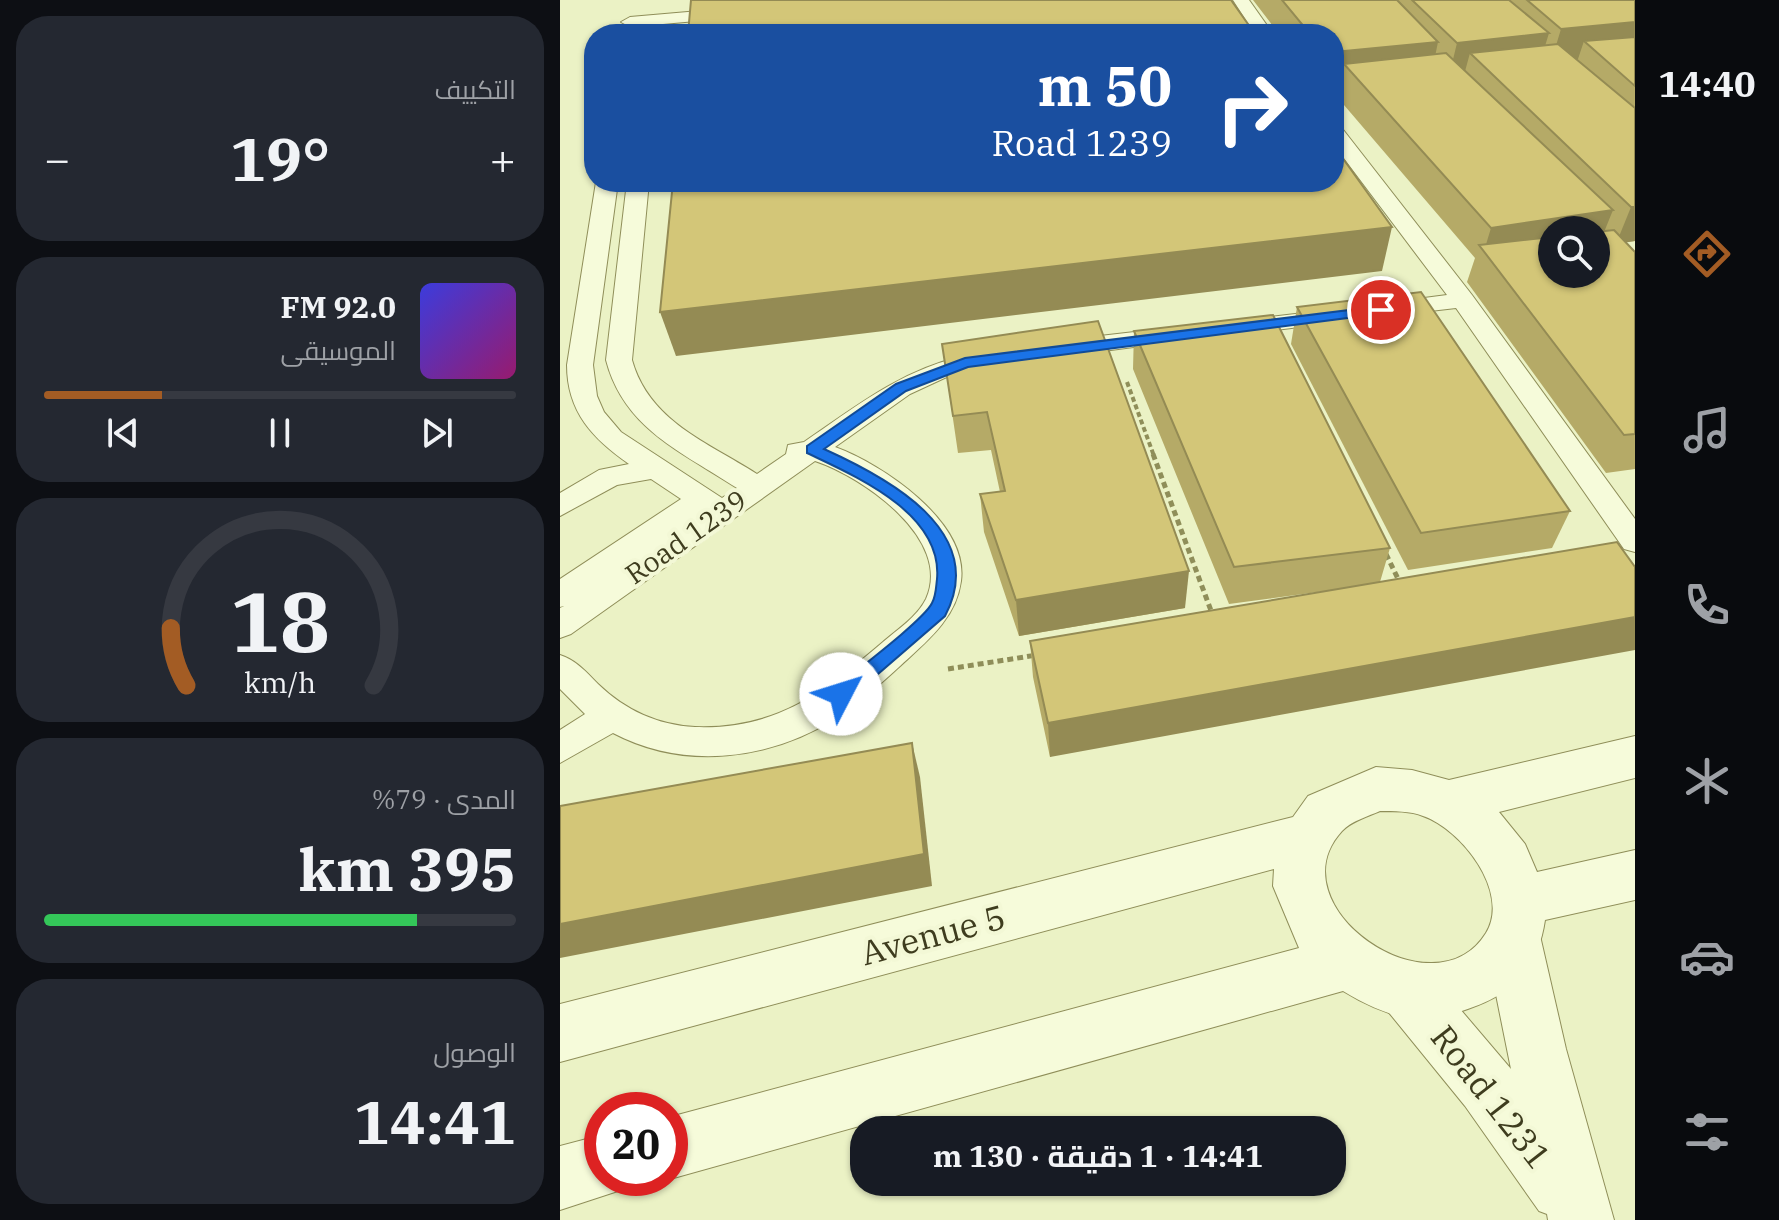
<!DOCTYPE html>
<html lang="ar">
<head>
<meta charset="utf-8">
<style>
  :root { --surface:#171b24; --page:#242831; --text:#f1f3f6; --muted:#9ea1a6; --line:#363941; --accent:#a35c24 }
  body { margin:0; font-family:"IBM Plex Serif",Cairo,serif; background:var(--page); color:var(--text); direction:rtl; height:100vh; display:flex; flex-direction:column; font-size:30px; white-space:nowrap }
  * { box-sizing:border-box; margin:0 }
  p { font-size:26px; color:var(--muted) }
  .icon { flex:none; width:44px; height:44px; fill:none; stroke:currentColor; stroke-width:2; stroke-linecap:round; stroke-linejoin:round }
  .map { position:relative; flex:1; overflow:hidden; direction:ltr }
  .side { display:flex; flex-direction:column; gap:16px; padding:16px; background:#0d0f14; width:560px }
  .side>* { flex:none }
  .hud { position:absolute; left:24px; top:24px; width:760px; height:168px; border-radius:32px; box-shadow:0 2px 6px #0004; direction:rtl; background:#1a4fa0; color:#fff; overflow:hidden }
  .controls { position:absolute; left:978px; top:216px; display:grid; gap:16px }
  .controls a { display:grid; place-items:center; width:72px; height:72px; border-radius:50%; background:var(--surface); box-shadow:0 2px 6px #0004; font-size:40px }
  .speed { position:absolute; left:24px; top:1092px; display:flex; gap:16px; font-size:40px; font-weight:700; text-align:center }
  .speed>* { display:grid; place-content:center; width:104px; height:104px; border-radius:50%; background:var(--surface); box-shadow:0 2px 6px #0004; line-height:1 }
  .speed .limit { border:12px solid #d22; background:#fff; color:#111 }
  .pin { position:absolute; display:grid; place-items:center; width:68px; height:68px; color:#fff; margin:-34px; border:4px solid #fff; border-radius:50%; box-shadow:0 2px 8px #0007 }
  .me { position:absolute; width:88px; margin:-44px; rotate:50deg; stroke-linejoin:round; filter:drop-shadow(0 0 6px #0008) }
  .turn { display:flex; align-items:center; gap:28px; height:168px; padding:0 40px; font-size:36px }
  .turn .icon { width:104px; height:104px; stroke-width:2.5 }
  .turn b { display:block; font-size:56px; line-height:68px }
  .big { font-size:60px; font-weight:700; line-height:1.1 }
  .side .widget { flex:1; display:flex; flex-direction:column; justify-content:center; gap:12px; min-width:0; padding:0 28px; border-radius:32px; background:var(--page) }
  .side .dial { align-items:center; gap:0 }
  .dial svg { height:208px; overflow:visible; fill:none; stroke:var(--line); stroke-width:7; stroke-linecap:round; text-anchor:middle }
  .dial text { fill:var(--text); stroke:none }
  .song { display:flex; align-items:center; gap:24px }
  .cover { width:96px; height:96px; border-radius:12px; background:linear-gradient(135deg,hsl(240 70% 55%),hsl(320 70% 35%)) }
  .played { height:8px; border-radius:4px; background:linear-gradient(90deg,var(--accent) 25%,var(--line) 25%) }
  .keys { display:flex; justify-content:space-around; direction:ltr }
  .heat { display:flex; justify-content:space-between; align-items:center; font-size:44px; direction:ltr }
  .charge { height:12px; border-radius:6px; background:linear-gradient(90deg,#34c759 79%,var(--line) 0) }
  .trip { position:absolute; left:290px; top:1116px; width:496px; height:80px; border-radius:32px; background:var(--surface); box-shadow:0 2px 6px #0004; font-weight:700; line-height:80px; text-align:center; direction:rtl }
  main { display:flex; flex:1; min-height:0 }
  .menu { display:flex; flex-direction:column; width:144px; justify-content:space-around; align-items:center; background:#090b0e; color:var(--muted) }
  .menu .icon { width:56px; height:56px }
  .menu .on { color:var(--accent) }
  .menu b { font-size:36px; color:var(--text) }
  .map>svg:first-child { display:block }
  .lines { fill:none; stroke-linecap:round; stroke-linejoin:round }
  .service-casing { stroke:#8f8e59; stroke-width:2 }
  .minor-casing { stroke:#8f8e59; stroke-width:2 }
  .tertiary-casing { stroke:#8f8e59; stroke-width:2 }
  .path-far1 { stroke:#8f8e59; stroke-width:4; stroke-dasharray:5 3; stroke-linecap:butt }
  .path { stroke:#8f8e59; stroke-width:5; stroke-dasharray:6 4; stroke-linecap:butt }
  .service { fill:#f6fbda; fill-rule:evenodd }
  .minor { fill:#f6fbda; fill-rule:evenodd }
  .tertiary { fill:#f6fbda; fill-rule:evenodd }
  .wall { fill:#b5aa67 }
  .shaded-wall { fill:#948b54 }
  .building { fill:#d3c678; stroke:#948b54; stroke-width:2 }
  .route { fill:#1a73e8; stroke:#114b97; stroke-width:2 }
  .labels { text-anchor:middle; stroke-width:8; stroke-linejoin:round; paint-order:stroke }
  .street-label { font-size:28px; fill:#3e3c1e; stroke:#f3f8d6 }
  .near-street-label { font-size:34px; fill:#3e3c1e; stroke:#f3f8d6 }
</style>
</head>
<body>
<main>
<nav class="menu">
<b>14:40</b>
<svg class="icon on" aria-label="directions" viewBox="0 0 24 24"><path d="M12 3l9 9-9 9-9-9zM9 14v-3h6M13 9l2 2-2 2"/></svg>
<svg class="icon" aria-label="music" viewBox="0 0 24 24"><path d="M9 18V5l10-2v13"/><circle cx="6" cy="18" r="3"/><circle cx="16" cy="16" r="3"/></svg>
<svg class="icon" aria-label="phone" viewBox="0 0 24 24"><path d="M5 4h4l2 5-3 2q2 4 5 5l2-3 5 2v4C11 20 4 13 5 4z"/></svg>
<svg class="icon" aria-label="climate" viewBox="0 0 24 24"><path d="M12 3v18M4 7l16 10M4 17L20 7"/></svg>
<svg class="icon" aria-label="car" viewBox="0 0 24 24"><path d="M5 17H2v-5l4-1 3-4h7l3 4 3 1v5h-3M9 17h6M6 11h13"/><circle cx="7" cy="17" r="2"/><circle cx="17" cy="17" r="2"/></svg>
<svg class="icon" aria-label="filters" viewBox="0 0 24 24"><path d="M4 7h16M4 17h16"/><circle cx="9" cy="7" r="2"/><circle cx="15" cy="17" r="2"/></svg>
</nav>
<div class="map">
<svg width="1075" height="1220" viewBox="0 0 1075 1220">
  <rect width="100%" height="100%" fill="#ebf2c5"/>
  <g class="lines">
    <g class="service-casing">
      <g id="service">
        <polygon points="673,0 689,0 713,34 695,34"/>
        <polygon points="174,8 180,9 183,13 180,17 70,27 61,22 70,17"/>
        <polygon points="774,125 781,127 912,295 1075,519 1075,552 1064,549 896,308 827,316 818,314 815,309 818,304 887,295 774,145"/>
        <path d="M 36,182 L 58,182 L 33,365 L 37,396 L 44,412 L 61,432 L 162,498 L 177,488 C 122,452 64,429 46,360 L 67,182 L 89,182 L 72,360 C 89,421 147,442 197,474 L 226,454 L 228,445 L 244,442 C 294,408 340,371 400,357 C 412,354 424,349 436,352 L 440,358 L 436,364 L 391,375 L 350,394 L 275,447 C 322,464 409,522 401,581 C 396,619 366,642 339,667 C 320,684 300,703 278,717 C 211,760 125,771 53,733 L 0,763 L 0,730 L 25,714 L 0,689 L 0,655 C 16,660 26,672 38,684 C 65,710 97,725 135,727 C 217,730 264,692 323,642 C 338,629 357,617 366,599 C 393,539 303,477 255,461 L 11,634 L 0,638 L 0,608 L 4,606 L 0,607 L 0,579 L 121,499 L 91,479 L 57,485 L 0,516 L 0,493 L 39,470 L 69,464 C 33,439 7,412 7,365 Z"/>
        <polygon points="777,309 786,311 789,316 786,321 676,335 667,333 664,328 667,323 676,321"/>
        <polygon points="618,327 627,330 631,335 627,340 505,356 496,353 492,348 496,343 505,340"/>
      </g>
    </g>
    <g class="minor-casing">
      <polygon id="minor" points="953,913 973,921 981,940 1006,1049 1054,1220 988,1220 987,1214 979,1211 905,1106 826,1009 817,989 826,969 846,961 866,969 951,1069 925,940 933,921"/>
    </g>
    <g class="tertiary-casing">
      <g id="tertiary">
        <path d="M 1075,736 L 1075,778 L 939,812 L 965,844 L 977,872 L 1075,850 L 1075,900 L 985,920 C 977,974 948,997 899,1012 C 890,1015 878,1020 869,1020 C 838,1020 809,1007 783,991 L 110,1179 L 107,1178 L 110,1178 L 110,1117 L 739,948 L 713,886 L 714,869 L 0,1062 L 0,1004 L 733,817 L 748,796 L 816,767 L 852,770 L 889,780 ZM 820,811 C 834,811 850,811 863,816 C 901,829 951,892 926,933 C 874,1017 713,906 782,831 C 791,821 809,816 820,811 Z"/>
        <polygon points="42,1135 42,1178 69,1178 64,1189 0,1210 0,1146"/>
      </g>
    </g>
    <polyline class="path-far1" points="567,382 594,456"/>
    <g class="path">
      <polyline points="593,454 653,616"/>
      <polyline points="826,554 841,585"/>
      <polyline points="388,669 477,655"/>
    </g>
    <use href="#service" class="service"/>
    <use href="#minor" class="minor"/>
    <use href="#tertiary" class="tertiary"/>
  </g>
  <g class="wall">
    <polygon points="693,0 1075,0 1075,241 1066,242 1075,252 1075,469 1046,473 907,282 915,258 778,98 780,85 774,86 774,34 719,34"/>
    <polygon points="737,307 1010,511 992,548 848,570 731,344"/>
    <polygon points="574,331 830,548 820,582 490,757 473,677 470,641 765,591 669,604 573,369"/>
    <polygon points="382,344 625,608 459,636 424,532 420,494 440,492 431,450 398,453"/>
  </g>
  <g class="shaded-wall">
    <polygon points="1075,22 1075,54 1024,41 1018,59 991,62 1001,29"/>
    <polygon points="989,33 979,66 910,53 904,75 889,76 897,43"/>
    <polygon points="878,42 871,76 784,64 780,85 774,86 774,52"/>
    <polygon points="1071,207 1075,207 1075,241 1056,244"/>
    <polygon points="1053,210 1038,247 1036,247 1036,230 992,230 992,254 924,251 931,228"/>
    <polygon points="832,227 822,271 116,356 100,312"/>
    <polygon points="629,571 625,608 459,636 456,600"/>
    <polygon points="1075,617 1075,650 490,757 488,723"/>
    <polygon points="352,743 360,777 372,886 0,958 0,924"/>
  </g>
  <g class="building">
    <polygon points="131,0 671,0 695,34 128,34"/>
    <polygon points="722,0 837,0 878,42 774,52 774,34 750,34"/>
    <polygon points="852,0 949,0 989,33 897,43"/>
    <polygon points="967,0 1075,0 1075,22 1001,29"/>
    <polygon points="1075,37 1075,86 1024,41"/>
    <polygon points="998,44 1075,108 1075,207 1071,207 910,53"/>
    <polygon points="886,53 1053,210 931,228 784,64"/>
    <polygon points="774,146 832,227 100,312 113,182 774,182"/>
    <polygon points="1054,230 1075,252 1075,434 1064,435 919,245 992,237 992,274 1036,274 1036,232"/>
    <polygon points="861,292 1010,511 861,533 737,307"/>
    <polygon points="713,315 830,548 674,567 574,331"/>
    <polygon points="538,321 629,571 456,600 420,494 445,491 427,412 393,416 382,344"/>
    <polygon points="1057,542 1075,567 1075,617 488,723 470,641"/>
    <polygon points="352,743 364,854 0,924 0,806"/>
  </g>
  <path class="route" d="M 821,306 L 826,307 L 826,313 L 408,367 L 346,391 L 264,449 C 326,477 430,531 385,616 L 288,700 L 274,700 L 271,694 L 274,689 C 293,673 364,620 372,603 C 376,596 376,587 377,579 C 383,513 295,476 247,453 L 247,446 L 336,384 L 405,358 Z"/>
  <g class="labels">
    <g class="street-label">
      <text transform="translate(126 537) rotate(-35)" y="10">Road 1239</text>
    </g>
    <g class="near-street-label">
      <text transform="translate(373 935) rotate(-15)" y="12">Avenue 5</text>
      <text transform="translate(931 1097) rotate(52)" y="12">Road 1231</text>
    </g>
  </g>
</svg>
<div class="controls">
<a><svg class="icon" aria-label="search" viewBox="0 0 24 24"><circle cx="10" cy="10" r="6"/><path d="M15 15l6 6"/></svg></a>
</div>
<div class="speed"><div class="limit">20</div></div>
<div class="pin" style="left:821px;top:310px;background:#d93025"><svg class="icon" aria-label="arrive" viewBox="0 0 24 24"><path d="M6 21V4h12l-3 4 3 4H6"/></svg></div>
<svg class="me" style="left:281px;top:694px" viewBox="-20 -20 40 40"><circle r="19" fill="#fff"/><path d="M0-13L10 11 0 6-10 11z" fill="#1a73e8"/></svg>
<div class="trip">14:41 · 1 دقيقة · 130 m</div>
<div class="hud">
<div class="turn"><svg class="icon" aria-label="right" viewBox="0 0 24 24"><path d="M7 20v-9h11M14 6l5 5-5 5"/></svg><div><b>50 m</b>Road 1239</div></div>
</div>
</div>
<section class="side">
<div class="widget"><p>التكييف</p>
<div class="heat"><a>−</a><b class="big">19°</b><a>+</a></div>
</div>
<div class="widget">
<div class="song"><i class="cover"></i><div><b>92.0 FM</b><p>الموسيقى</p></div></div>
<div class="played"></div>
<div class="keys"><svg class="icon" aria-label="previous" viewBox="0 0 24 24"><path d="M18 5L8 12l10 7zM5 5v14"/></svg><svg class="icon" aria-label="pause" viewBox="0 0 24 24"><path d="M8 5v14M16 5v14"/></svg><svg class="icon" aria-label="next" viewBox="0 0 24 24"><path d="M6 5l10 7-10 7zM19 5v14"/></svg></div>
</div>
<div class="widget dial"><svg viewBox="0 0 100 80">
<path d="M14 69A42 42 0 1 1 86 69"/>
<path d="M14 69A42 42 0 0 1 8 47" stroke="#a35c24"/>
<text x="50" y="56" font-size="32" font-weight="700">18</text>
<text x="50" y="72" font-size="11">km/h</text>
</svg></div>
<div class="widget"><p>المدى · 79%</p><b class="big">395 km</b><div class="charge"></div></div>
<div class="widget"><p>الوصول</p><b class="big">14:41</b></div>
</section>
</main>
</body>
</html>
